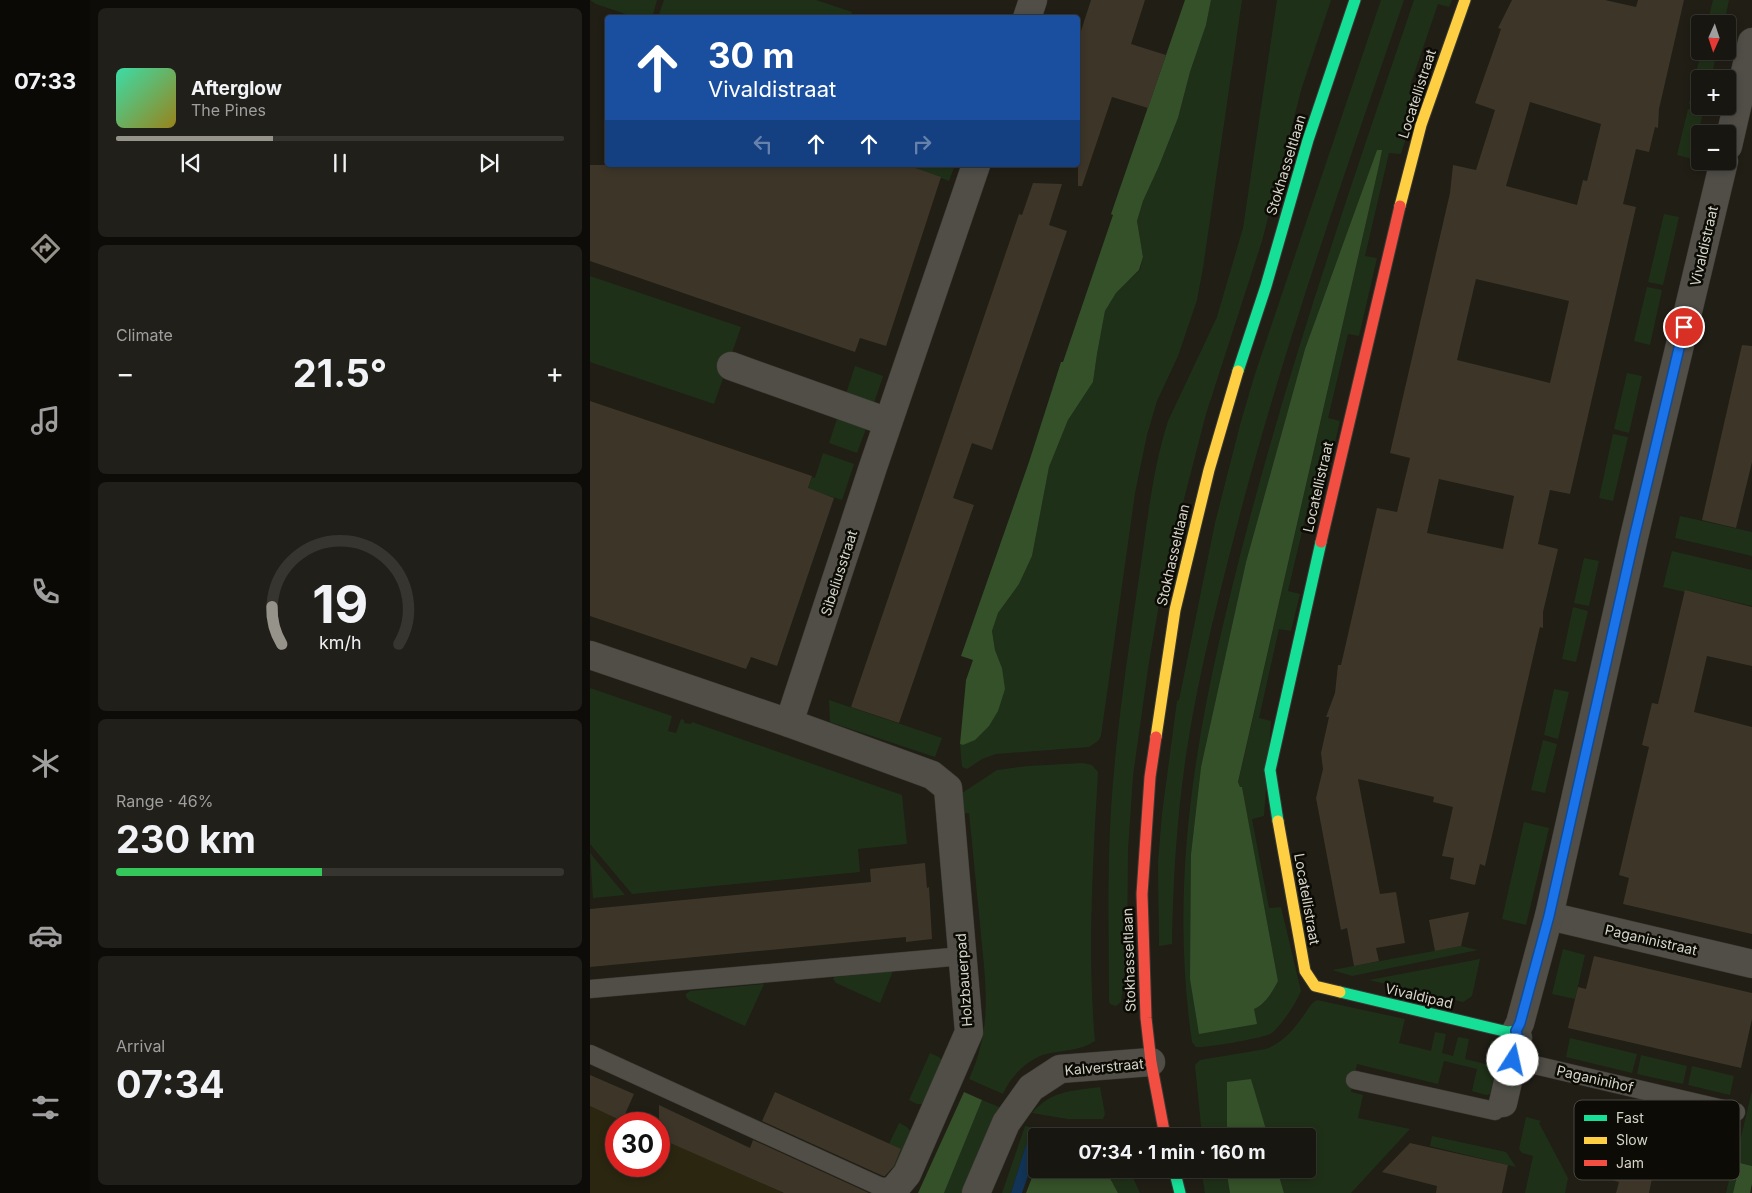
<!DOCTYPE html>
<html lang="en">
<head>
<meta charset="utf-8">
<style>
  :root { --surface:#181610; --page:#211f19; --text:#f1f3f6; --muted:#9f9f9f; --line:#363530; --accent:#96948a }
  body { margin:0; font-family:Inter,sans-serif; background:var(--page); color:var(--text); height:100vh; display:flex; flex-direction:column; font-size:19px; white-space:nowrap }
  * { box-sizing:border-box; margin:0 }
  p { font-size:16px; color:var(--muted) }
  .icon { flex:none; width:28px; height:28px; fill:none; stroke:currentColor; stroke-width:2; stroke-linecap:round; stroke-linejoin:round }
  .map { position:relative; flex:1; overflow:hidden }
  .panel { display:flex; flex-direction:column; gap:8px; padding:8px; background:#0d0c09; width:500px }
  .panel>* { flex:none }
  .banner { position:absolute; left:15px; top:15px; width:475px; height:152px; border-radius:5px; box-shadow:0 2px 8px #0003,0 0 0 1px var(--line); background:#1a4fa0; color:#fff; overflow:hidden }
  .needle { width:32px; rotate:183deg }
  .fabs { position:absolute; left:1101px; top:15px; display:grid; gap:10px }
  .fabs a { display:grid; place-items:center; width:45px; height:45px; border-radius:5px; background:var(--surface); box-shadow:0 2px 8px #0003,0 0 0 1px var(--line); font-size:25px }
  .speed { position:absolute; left:15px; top:1112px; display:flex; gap:10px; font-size:25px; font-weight:700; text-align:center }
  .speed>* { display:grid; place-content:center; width:65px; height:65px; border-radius:50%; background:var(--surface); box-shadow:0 2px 8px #0003,0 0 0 1px var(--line); line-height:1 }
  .speed .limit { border:8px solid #d22; background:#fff; color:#111 }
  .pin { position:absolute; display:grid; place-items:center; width:42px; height:42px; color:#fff; margin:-21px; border:2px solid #fff; border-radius:50%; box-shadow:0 1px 5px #0007 }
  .me { position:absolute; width:55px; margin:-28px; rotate:10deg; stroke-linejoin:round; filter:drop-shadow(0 0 4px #0008) }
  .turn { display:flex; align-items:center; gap:18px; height:105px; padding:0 20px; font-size:22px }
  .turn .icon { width:65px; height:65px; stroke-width:2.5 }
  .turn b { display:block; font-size:35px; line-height:42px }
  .lanes { display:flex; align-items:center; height:48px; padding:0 20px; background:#0003; justify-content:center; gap:25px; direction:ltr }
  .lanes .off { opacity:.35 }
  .big { font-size:38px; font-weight:700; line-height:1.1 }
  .panel .widget { flex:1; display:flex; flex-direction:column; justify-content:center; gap:8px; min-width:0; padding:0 18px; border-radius:8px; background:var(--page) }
  .panel .dial { align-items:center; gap:0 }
  .dial svg { height:130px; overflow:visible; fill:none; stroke:var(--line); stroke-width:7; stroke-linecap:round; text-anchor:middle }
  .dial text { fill:var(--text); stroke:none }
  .song { display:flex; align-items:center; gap:15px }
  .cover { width:60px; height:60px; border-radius:8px; background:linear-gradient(135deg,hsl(160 70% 55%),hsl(50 70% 35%)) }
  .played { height:5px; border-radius:2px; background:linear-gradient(90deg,var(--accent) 35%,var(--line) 35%) }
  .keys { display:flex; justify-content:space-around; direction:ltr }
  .heat { display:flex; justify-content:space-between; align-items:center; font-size:28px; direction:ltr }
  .charge { height:8px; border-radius:4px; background:linear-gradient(90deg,#34c759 46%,var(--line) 0) }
  .trip { position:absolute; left:438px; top:1128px; width:288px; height:50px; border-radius:5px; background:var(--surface); box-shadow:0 2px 8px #0003,0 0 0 1px var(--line); font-weight:700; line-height:50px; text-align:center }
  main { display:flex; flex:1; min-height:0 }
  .tabs { display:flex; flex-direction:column; width:90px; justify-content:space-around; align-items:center; background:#0a0906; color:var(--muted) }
  .tabs .icon { width:35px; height:35px }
  .tabs .on { color:var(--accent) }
  .tabs b { font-size:22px; color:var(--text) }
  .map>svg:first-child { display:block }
  .built { fill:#2a2610 }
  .green { fill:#1f3018; fill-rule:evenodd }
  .forest { fill:#345129 }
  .water { fill:#113457 }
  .building { fill:#3d3528; fill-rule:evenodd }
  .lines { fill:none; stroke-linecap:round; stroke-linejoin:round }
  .lane-casing { stroke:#3a3932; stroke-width:19 }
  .street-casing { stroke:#3a3932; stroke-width:29 }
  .fast-casing { stroke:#3a3932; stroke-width:13 }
  .slow-casing { stroke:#3a3932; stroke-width:13 }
  .jam-casing { stroke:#3a3932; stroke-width:13 }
  .lane { stroke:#504e47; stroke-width:18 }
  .street { stroke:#504e47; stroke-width:28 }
  .fast { stroke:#16e098; stroke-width:11 }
  .slow { stroke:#ffcf43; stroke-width:11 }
  .jam { stroke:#f24e42; stroke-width:11 }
  .route-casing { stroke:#114b97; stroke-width:12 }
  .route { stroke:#1a73e8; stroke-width:9 }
  .labels { text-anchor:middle; stroke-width:5; stroke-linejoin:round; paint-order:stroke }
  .street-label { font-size:14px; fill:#d6d4c9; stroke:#0c0b05 }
  .key { fill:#0c0b05; stroke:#494740; stroke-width:1 }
  .key-label { font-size:14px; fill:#d6d4c9 }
</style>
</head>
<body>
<main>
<nav class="tabs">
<b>07:33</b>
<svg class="icon on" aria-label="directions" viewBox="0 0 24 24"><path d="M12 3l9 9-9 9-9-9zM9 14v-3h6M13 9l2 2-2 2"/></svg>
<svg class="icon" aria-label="music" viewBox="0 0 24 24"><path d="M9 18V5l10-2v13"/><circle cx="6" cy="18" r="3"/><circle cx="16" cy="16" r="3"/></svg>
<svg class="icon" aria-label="phone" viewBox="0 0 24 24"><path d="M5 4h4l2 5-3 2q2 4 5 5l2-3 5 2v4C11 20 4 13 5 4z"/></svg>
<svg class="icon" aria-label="climate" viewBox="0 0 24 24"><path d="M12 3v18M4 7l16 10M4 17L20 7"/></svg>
<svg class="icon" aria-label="car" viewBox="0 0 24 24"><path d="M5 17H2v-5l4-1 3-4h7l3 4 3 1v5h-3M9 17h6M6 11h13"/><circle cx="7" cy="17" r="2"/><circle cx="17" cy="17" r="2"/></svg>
<svg class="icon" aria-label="filters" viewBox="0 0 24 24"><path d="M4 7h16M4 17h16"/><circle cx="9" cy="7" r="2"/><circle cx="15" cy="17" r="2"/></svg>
</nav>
<section class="panel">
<div class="widget">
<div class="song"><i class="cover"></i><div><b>Afterglow</b><p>The Pines</p></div></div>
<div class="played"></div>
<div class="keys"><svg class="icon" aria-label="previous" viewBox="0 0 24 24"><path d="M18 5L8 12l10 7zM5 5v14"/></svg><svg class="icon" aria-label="pause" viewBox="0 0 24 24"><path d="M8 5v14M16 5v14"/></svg><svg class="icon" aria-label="next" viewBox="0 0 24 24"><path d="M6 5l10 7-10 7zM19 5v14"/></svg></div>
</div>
<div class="widget"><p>Climate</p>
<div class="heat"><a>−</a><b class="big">21.5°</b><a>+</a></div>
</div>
<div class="widget dial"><svg viewBox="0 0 100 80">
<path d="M14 69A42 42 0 1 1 86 69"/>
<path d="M14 69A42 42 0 0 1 8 46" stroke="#96948a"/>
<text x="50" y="56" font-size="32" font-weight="700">19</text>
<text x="50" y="72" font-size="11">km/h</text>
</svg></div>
<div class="widget"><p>Range · 46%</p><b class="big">230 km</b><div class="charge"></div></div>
<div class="widget"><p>Arrival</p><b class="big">07:34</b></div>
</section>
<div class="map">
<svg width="1162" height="1193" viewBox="0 0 1162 1193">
  <rect width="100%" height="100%" fill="#201e15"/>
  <polygon class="built" points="0,1106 41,1124 26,1124 26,1166 69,1166 69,1136 193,1193 0,1193"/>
  <g class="green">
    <polygon points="0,0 67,0 62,18 44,17 6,4"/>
    <polygon points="74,0 226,0 262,12 260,18 68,17"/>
    <polygon points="621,0 652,0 613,268 607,300 588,356 567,401 557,435 545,493 511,736 508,741 499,747 406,754 392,759 377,769 372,767 370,744 374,745 412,668 405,650 402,631 408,613 429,584 442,556 459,467 478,420 503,382 507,354 515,311 526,293 550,270 553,257 547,221 553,201 569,166 588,118 600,72 616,25"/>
    <path d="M 687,0 L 741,0 L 712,87 L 672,241 L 616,414 L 586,530 L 571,593 L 559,662 L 543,776 L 538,850 L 537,956 L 531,1002 L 526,1006 L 520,1004 L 519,1001 C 519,937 517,873 521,809 C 526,731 538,654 549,577 C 557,525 562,471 578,421 L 627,317 L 653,228 Z"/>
    <path d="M 791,0 L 814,0 C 756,170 696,340 650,514 C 630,592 609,670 597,749 C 587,814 583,879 582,944 L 569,946 L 568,862 L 572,814 L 587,701 L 589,700 L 625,523 L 650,425 L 664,377 Z"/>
    <path d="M 824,0 L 862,0 L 859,7 L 848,4 L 820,86 L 831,90 L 811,154 L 799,153 L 775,256 L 787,258 L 769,336 L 758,334 L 738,418 L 750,421 L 730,505 L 719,502 L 698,591 L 710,594 L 701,631 L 689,629 L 669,718 L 681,721 L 674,816 L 662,819 L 679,908 L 691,907 L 711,991 C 705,1005 693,1023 682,1033 C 675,1038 616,1048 606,1047 L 602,1042 C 576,863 613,697 658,525 C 705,347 765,174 824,0 ZM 787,150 L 791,151 L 788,170 L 648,783 L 650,787 L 652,788 L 688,981 C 683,991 675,1005 664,1009 L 601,854 L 611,767 L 656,562 L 715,349 Z"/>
    <polygon points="1123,0 1139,0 1134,24 1117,24"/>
    <polygon points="1110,56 1125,60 1121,79 1110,79 1110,106 1115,106 1114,108 1099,104"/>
    <polygon points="1098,109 1113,113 1102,159 1087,155"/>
    <polygon points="328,165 365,165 359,181 327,169"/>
    <polygon points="1074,214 1089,217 1073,285 1058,282"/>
    <polygon points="0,276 151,327 124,404 0,362"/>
    <polygon points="1057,287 1072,290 1060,345 1044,341"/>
    <polygon points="265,366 293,376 284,403 256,394"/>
    <polygon points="1037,373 1052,376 1039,433 1024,429"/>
    <polygon points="248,416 277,426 267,453 239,443"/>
    <polygon points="1023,434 1038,437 1023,501 1009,498"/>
    <polygon points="233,453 264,464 252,500 218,489 222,477 225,478"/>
    <polygon points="1090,516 1162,532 1162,556 1085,538"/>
    <polygon points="1082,551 1162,570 1162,606 1095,590 1095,592 1073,587"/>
    <polygon points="994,558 1009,561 999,606 984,603"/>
    <polygon points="983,607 998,611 986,662 972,659"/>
    <polygon points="0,688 82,716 78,731 86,733 91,719 94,720 94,723 101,724 102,722 312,795 317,844 268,849 270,872 42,894 0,844"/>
    <polygon points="964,689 979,692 968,739 954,735"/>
    <polygon points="239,700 352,738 345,757 240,722"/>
    <polygon points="953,740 967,744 955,793 941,790"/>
    <path d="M 493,763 L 502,765 L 508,772 C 503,861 497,952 505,1041 C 490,1051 473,1050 456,1054 C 438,1059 420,1077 413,1094 L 379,1079 C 404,1025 395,981 390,924 C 386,887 383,850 379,813 L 370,814 L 372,793 L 407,770 L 438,766 Z"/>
    <polygon points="934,822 959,828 936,925 912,919"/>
    <polygon points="0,853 35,895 3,898"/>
    <polygon points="871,946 888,950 762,976 742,970"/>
    <polygon points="973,949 995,955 985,999 962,994"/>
    <polygon points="890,959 882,996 873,1002 779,980"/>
    <polygon points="303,971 290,1003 246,983 243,979 245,977"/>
    <polygon points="174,984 155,1026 100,1001 96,997 96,994 100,991"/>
    <path d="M 727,1000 L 815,1019 L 809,1043 L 841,1051 L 845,1032 L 856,1034 L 852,1053 L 863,1056 L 868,1037 L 879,1039 L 875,1059 L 895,1064 L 901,1040 L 912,1043 L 900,1094 L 896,1095 L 882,1091 L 887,1069 L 854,1061 L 848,1084 L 767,1064 L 761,1092 L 773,1095 L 768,1118 L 820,1129 L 761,1193 L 694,1193 L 687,1169 L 716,1169 L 716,1136 L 678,1136 L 661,1079 L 638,1085 L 637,1136 L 612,1136 L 605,1065 L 610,1060 L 676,1049 C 694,1042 703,1030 714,1015 C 718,1009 721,1003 727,1000 Z"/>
    <polygon points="980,1038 1047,1054 1042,1073 976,1057"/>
    <polygon points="340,1053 349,1057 353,1062 334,1104 327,1104 319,1100"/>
    <polygon points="1051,1055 1097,1066 1093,1084 1047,1074"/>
    <polygon points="1102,1066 1144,1076 1140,1095 1098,1085"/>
    <path d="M 510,1087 L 515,1114 L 513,1119 L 478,1119 L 442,1113 C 462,1090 482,1091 510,1087 Z"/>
    <polygon points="1162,1091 1162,1166 1150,1163 1143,1193 1136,1193 1145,1154 1147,1154"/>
    <polygon points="392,1100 409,1107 381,1193 354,1193"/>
    <polygon points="936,1117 951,1121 949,1123 978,1178 975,1193 935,1193 943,1156 932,1153 929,1149"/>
    <polygon points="309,1123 317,1127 321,1132 305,1177 300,1175 311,1150 299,1144"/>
    <polygon points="435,1126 461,1131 459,1136 454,1136 454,1133 451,1128 445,1129 436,1145 421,1193 412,1193"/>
    <polygon points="842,1136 916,1152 926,1167 840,1146"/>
    <polygon points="515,1169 539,1169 550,1193 528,1193"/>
    <polygon points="611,1169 636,1169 640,1193 615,1193"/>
  </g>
  <g class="forest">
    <polygon points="595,0 621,0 616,25 600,72 588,118 569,166 553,201 547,221 553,257 549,270 526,293 515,311 507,354 503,382 478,420 459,467 442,556 429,584 408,613 402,631 405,650 412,668 415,689 408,711 399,726 385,740 373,745 370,744 376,680 383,660 371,656 439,462 471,362 473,362 523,215 521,214"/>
    <path d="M 787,150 L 792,150 L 788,170 L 648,782 L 650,787 L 652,787 L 688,981 C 683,991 675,1005 664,1009 L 667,1024 L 609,1034 L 600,979 L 601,854 L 611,767 L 656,562 L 715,349 Z"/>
    <polygon points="661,1079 678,1136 637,1136 637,1082"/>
    <polygon points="374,1092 392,1100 354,1193 328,1193"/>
    <polygon points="1150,1163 1162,1166 1162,1184 1160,1193 1143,1193"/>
    <polygon points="446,1167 446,1169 515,1169 528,1193 436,1193"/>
    <polygon points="636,1169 687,1169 694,1193 640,1193"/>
  </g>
  <polygon class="water" points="451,1128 454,1133 454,1136 446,1136 446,1153 432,1193 421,1193 436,1145 443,1131"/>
  <g class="building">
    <polygon points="501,0 555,0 541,44 576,55 558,108 522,97 492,186 488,186 488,40"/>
    <path d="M 922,0 L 1015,0 L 1046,7 L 1048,0 L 1094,0 L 1069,109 L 1068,128 L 1065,127 L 1059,152 L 1046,149 L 1033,204 L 1046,207 L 980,494 L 960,490 L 953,521 L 948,544 L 968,549 L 953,612 L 953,628 L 950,627 L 895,866 L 890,864 L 885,885 L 860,879 L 864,858 L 852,856 L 863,807 L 843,802 L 844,797 L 768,779 L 790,894 L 806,892 L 815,943 L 786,948 L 789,961 L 764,966 L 757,928 L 751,930 L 726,798 L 733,769 L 731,753 L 739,717 L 736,717 L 745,693 L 748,665 L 751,665 L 787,508 L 807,512 L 820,458 L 800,453 L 860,193 L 863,165 L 886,170 L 905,110 L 885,103 L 911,29 L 908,28 ZM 940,102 L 1011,124 L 997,181 L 993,180 L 987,205 L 916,186 ZM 886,279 L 979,301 L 960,383 L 867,360 ZM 849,479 L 924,496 L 913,549 L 837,533 Z"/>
    <polygon points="0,165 317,165 351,177 296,346 270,338 265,352 0,261"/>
    <polygon points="443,183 472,184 459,225 477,231 402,450 382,443 363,498 384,505 309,723 261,707 429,214 432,215"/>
    <polygon points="1152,345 1162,346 1162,462 1146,528 1112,520"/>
    <polygon points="0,401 222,476 218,488 244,498 187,666 161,657 156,669 0,616"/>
    <polygon points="1095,590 1162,607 1162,666 1117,656 1104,712 1162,727 1162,934 1033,904 1039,878 1029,875 1059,747 1052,745 1062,703 1068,704"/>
    <polygon points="335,863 337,888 339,887 342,939 316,942 316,937 0,967 0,909 281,882 280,869"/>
    <polygon points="879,912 871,946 845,951 839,920"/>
    <polygon points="1004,956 1162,993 1162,1019 1151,1068 978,1028 988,987 996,989"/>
    <polygon points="0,1075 44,1094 32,1121 0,1106"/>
    <polygon points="185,1092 311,1149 304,1166 295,1176 293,1176 172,1121"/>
    <polygon points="69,1105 160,1148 163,1140 279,1193 194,1193 69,1138"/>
    <polygon points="1007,1123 1060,1135 1054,1162 1065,1164 1059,1193 1026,1193 1029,1182 1018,1179 1020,1153 1001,1149"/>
    <polygon points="820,1143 918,1165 912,1193 846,1193 847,1186 792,1172"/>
  </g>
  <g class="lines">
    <g class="lane-casing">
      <g id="lane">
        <polyline points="0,989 373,956"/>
        <polyline points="0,1054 291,1187 307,1186"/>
        <polyline points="923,1060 1146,1112"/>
        <polyline points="765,1080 905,1111 913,1103"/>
      </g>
    </g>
    <g class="street-casing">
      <g id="street">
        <polyline points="437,18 443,0"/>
        <polyline points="1138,146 1162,42"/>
        <polyline points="141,366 298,422"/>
        <polyline points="0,655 199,723 342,775 358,788 379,1032 317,1174 307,1186"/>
        <polyline points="199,723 283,467 386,165"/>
        <polyline points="959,916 1162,964"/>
        <polyline points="913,1103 928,1038 926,1031 930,1023 959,916 1044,537 1134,161"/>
        <polyline points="386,1193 416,1123 441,1088 470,1069 561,1062"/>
      </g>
    </g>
    <g class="fast-casing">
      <g id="fast">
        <polyline points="648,371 676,286 718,140 765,0"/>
        <polyline points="688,821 680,770 731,542"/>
        <polyline points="750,992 918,1032 926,1031"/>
        <polyline points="584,1169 590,1193"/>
      </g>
    </g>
    <g class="slow-casing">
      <g id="slow">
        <polyline points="810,206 831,125 875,0"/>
        <polyline points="566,737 585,610 619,470 648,371"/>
        <polyline points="688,821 715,971 725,986 750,992"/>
      </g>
    </g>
    <g class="jam-casing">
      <g id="jam">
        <polyline points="731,542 810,206"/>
        <polyline points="566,737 560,777 552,894 556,1018 561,1062 575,1136"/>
      </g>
    </g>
    <use href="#lane" class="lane"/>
    <use href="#street" class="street"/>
    <use href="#fast" class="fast"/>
    <use href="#slow" class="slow"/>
    <use href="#jam" class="jam"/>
  </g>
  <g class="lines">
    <g class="route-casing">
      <polyline id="route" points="923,1060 928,1038 926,1031 930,1023 959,916 1044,538 1094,327"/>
    </g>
    <use href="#route" class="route"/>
  </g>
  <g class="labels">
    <g class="street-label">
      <text transform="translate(827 94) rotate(-72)" y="5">Locatellistraat</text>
      <text transform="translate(696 165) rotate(-73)" y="5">Stokhasseltlaan</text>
      <text transform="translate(1114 246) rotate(-77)" y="5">Vivaldistraat</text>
      <text transform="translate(728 487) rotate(-77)" y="5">Locatellistraat</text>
      <text transform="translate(583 555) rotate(-77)" y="5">Stokhasseltlaan</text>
      <text transform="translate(249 573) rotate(-72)" y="5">Sibeliusstraat</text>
      <text transform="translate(717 899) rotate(80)" y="5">Locatellistraat</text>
      <text transform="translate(1061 940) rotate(13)" y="5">Paganinistraat</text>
      <text transform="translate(539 960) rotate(-92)" y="5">Stokhasseltlaan</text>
      <text transform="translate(374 980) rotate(-94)" y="5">Holzbauerpad</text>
      <text transform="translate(829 996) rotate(13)" y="5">Vivaldipad</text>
      <text transform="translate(514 1067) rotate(-5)" y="5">Kalverstraat</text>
      <text transform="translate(1005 1079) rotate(13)" y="5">Paganinihof</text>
    </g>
  </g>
  <rect x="984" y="1100" width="166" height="80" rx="8" class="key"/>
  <rect x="994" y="1115" width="23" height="6" fill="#16e098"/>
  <rect x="994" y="1137" width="23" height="7" fill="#ffcf43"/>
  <rect x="994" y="1160" width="23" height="6" fill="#f24e42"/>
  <g class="key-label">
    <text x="1026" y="1123">Fast</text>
    <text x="1026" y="1145">Slow</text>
    <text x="1026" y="1168">Jam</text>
  </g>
</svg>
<div class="fabs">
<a><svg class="needle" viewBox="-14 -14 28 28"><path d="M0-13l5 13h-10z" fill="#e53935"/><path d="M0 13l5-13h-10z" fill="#9f9f9f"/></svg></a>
<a>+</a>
<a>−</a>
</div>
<div class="speed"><div class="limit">30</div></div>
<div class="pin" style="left:1094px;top:327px;background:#d93025"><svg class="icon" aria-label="arrive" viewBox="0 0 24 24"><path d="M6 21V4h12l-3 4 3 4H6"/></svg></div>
<svg class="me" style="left:923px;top:1060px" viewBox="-20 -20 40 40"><circle r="19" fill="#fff"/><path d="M0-13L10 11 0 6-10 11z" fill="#1a73e8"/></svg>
<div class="trip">07:34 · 1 min · 160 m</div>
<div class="banner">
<div class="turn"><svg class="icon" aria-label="ahead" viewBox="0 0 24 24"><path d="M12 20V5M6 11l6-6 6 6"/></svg><div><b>30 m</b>Vivaldistraat</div></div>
<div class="lanes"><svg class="icon off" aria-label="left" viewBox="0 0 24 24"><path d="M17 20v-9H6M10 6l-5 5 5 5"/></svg><svg class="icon" aria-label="ahead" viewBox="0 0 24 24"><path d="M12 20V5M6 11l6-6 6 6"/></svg><svg class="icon" aria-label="ahead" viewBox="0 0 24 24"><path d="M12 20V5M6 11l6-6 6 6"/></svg><svg class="icon off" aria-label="right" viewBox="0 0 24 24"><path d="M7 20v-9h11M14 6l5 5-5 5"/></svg></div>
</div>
</div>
</main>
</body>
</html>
